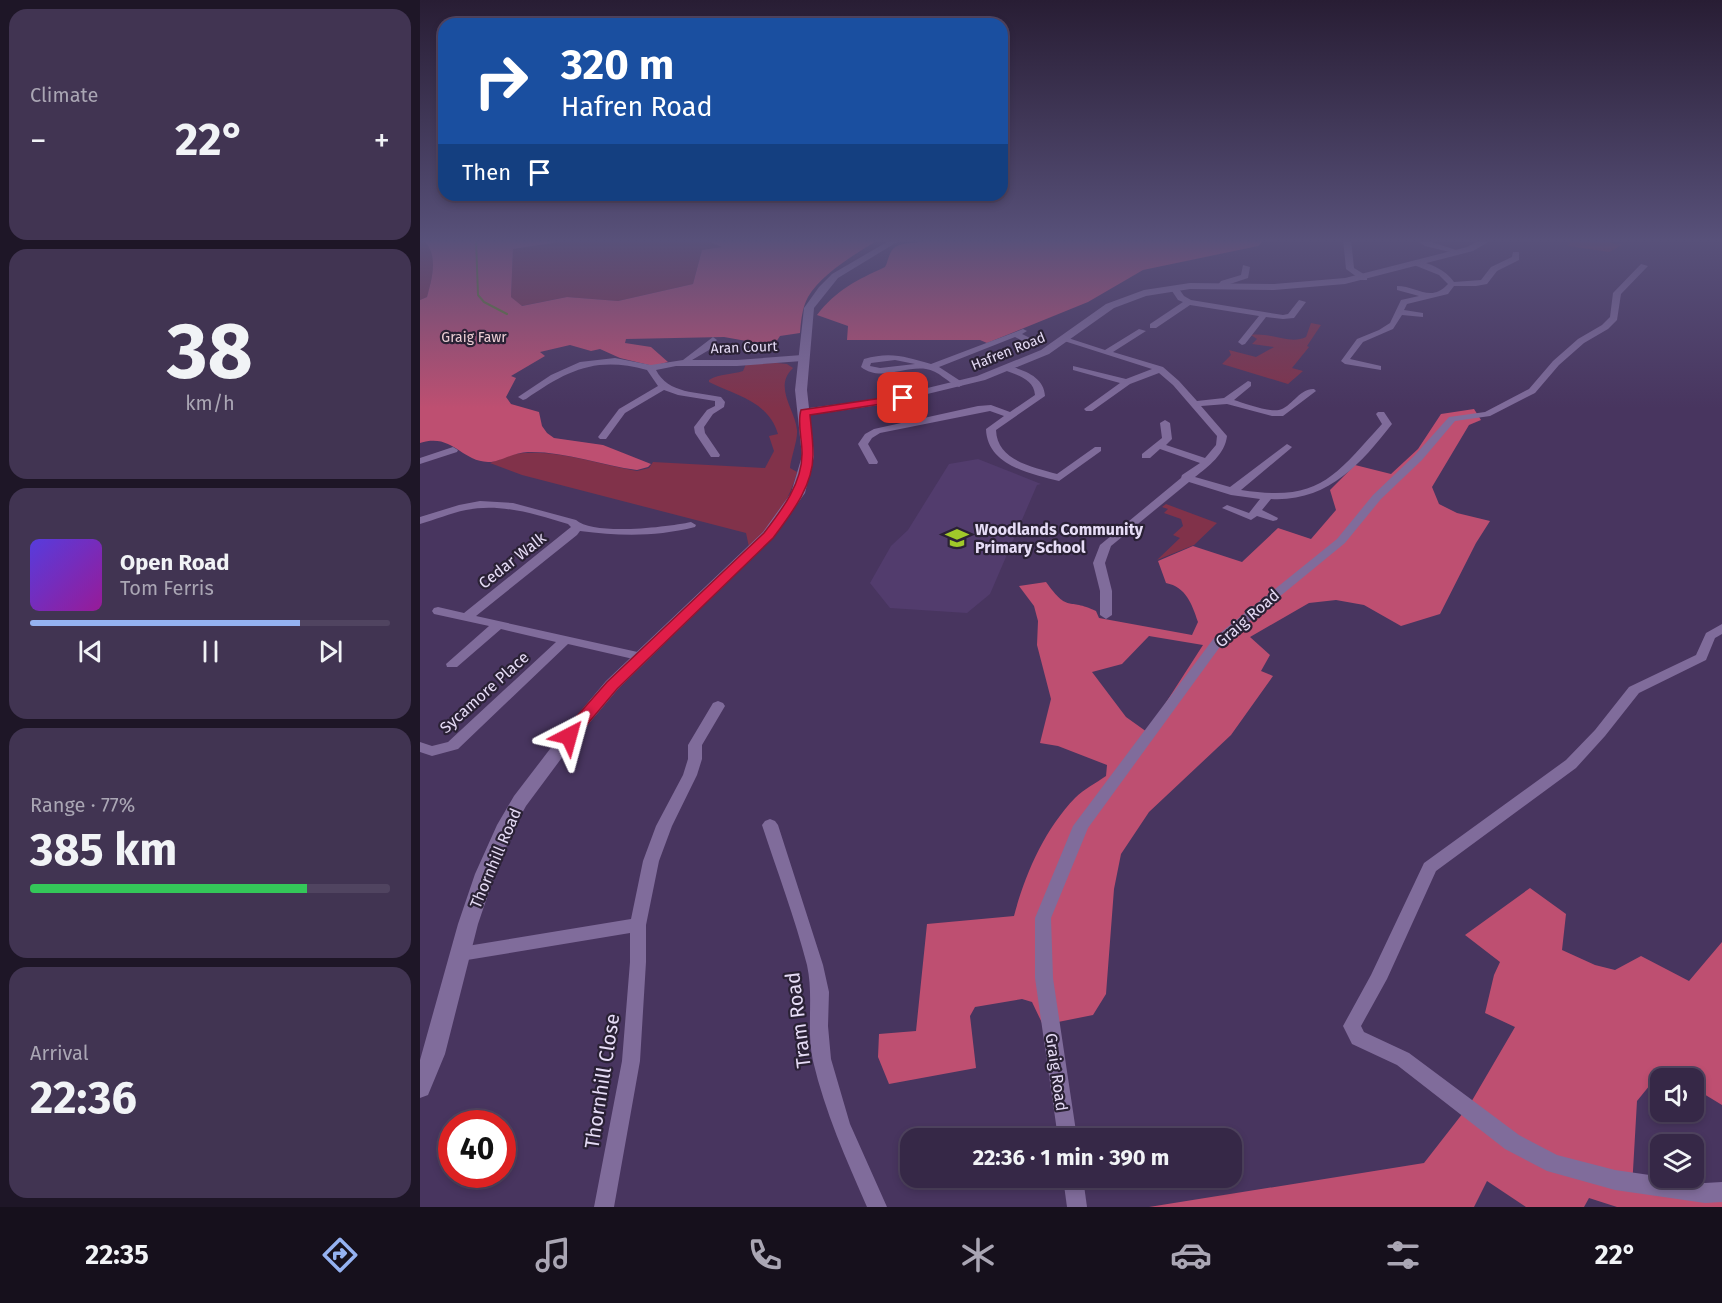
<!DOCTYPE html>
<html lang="en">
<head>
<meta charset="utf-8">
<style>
  :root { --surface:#362847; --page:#413452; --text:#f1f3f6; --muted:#aaa6b4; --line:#504460; --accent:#95b2f1 }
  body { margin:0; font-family:"Fira Sans",sans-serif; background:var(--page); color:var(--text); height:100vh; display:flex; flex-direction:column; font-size:22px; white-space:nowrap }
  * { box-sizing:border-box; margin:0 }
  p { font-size:20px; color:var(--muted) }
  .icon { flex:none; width:33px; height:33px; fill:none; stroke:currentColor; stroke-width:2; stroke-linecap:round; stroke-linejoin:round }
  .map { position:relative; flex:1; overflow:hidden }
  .side { display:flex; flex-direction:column; gap:9px; padding:9px; background:#1e1627; width:420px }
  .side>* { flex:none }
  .top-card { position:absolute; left:18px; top:18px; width:570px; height:183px; border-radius:18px; box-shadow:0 3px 9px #0003,0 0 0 2px var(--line); background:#1a4fa0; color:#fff; overflow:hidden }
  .fabs { position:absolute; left:1230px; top:1068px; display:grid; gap:12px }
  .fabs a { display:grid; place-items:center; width:54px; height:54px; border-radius:12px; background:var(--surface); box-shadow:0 3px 9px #0003,0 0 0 2px var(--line); font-size:30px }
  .speed { position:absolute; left:18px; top:1110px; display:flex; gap:12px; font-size:30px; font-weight:700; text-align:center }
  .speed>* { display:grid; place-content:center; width:78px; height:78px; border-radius:50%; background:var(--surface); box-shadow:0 3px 9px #0003,0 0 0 2px var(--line); line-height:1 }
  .speed .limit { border:9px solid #d22; background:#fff; color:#111 }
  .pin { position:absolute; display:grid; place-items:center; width:51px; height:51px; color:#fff; margin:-26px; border-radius:12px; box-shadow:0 3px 9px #0006 }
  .me { position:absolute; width:66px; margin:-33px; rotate:39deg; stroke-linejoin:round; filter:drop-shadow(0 0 4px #0008) }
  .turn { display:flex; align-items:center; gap:21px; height:126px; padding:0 24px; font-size:27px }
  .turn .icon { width:78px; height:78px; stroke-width:2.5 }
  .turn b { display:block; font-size:42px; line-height:51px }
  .then { display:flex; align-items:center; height:57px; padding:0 24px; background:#0003; gap:12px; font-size:22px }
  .big { font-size:45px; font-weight:700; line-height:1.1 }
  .side .tile { flex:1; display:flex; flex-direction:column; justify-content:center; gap:9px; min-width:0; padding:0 21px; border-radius:18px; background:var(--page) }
  .side .dial { align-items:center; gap:0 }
  .dial b { font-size:78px; line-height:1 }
  .song { display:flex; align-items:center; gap:18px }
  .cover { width:72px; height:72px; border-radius:9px; background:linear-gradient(135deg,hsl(250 70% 55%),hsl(300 70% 35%)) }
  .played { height:6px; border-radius:3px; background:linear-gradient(90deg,var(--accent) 75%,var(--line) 75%) }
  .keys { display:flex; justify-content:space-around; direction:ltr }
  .heat { display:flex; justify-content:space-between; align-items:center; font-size:33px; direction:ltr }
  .charge { height:9px; border-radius:4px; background:linear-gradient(90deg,#34c759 77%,var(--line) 0) }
  .trip { position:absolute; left:480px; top:1128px; width:342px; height:60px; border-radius:18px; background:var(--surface); box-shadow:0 3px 9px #0003,0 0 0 2px var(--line); font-weight:700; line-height:60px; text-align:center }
  .tabs { display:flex; height:96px; justify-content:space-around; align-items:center; background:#16101c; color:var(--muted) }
  .tabs .icon { width:42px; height:42px }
  .tabs .selected { color:var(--accent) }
  .tabs b { font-size:27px; color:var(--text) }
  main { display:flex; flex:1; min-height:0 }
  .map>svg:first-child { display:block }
  .built { fill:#523c6d }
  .green { fill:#81324a }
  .forest { fill:#be4f71; fill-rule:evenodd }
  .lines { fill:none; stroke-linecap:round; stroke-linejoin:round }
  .stream { stroke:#688028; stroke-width:2 }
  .minor { fill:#806c9b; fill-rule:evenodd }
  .tertiary { fill:#806c9b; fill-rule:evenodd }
  .route { fill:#e11d48; stroke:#92132f; stroke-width:1.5 }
  .labels { text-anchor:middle; stroke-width:4.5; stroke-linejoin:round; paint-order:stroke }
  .far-park-label { font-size:14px; fill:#ecced4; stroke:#2a2135 }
  .far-street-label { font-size:14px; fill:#e6dcf6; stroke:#2a2135 }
  .poi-label { font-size:16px; font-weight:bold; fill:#e6dcf6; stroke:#2a2135; text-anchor:start }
  .street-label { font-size:16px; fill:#e6dcf6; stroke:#2a2135 }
  .near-street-label { font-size:20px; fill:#e6dcf6; stroke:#2a2135 }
</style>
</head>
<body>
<main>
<section class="side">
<div class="tile"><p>Climate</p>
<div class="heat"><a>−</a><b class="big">22°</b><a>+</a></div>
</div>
<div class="tile dial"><b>38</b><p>km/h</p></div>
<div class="tile">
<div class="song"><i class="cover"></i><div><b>Open Road</b><p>Tom Ferris</p></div></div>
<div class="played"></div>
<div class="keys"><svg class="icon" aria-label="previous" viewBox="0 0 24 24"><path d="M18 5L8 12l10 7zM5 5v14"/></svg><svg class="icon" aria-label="pause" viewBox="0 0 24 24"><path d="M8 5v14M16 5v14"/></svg><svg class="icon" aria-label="next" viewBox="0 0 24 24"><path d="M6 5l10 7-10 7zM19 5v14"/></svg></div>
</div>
<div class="tile"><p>Range · 77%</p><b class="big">385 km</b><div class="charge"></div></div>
<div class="tile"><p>Arrival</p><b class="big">22:36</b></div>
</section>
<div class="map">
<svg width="1302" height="1207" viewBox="0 0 1302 1207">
  <rect width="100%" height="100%" fill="#48355f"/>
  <polygon class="built" points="558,459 621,484 617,485 570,594 547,613 470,608 450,583 471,546 488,530 529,464"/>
  <g class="green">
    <path d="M 0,239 C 21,249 12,279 7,297 L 0,300 Z"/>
    <polygon points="161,239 283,239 304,247 282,250 273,284 198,301 147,297 101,306 91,297 93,249"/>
    <polygon points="1152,239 1173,239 1202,245 1189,252 1148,246"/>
    <path d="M 891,323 L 901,325 L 887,346 L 889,347 L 872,368 L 883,371 L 868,384 L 802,364 L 811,355 L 809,350 L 836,357 L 854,347 L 832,344 L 837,339 L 831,335 C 851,332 870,345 886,337 Z"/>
    <path d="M 357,363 L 367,364 L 373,368 C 353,387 375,409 377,430 C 378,440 371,457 370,468 L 377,472 C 370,501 351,526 329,547 L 326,533 L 102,475 L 70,463 C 82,458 93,453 106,453 C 143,451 181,465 217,471 L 229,468 L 233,462 L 345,468 L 354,451 L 349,436 L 358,434 C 348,401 317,396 289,382 L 289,380 C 300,373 312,375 323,371 L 326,364 Z"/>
    <polygon points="746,504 797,523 774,545 737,560 760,538 753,535 763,526 761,519 744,513 748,509 742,507"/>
  </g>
  <g class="forest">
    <path d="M 1,239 L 160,239 L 93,249 L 91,297 L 102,306 L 147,297 L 198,301 L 273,284 L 282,250 L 302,247 L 283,239 L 460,239 C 438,252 401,274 388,297 C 382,308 381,321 380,333 L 360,336 L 356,342 L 332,342 L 304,337 L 206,339 L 205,343 L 231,347 L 248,362 L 233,366 L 200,358 L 180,349 L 171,351 L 150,345 L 120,352 L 125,356 L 91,376 L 96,378 L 86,397 L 91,404 L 119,412 L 122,426 L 127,433 L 134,438 L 183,445 L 231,464 L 228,467 L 217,470 C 181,465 144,451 108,452 C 94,452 77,463 68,462 C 40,461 33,433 0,443 L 0,300 L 7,297 C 12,278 20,252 1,239 Z"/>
    <path d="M 506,239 L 845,239 L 838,246 L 723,270 L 668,302 L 567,343 L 560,340 L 427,340 L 428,326 L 397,315 C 416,290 437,280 465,267 C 468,262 469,253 473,249 C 482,240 497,246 506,239 Z"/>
    <path d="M 1054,409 L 1061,420 L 1049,425 L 1012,487 L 1019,504 L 1037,513 L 1070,521 L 1056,543 L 1020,614 L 981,626 L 944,605 L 916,600 L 889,603 L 830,637 L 850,655 L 841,671 L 853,676 L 811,735 L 729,812 L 701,854 L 694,889 L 686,994 L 673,1015 L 623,1025 L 612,1002 L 602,999 L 555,1007 L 550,1016 L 556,1068 L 469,1084 L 458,1057 L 459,1034 L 496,1031 L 507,924 L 594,916 C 605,874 625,829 655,798 C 664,789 676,783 686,776 L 687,765 L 638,746 L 620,743 L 631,699 L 617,645 L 618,621 L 614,606 L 599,586 L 626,582 C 649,614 647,597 676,611 L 679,618 L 772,635 L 778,622 C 772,604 766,587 746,583 L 738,561 L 773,546 L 822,562 L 858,528 L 891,539 L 916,510 L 910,490 L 935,465 L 971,474 L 998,449 L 1021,414 ZM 729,636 L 783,645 L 727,732 L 706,717 L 672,672 L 702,664 Z"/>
    <polygon points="1110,888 1146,914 1142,950 1175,965 1195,970 1221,956 1269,981 1302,942 1302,1105 1274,1088 1274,1078 1259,1078 1243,1069 1217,1101 1212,1188 1302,1197 1302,1207 1197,1207 1169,1198 1164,1207 1106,1207 1067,1181 1054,1207 729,1207 1004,1163 1050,1104 1095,1027 1065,1013 1074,975 1080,962 1045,935"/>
  </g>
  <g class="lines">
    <polyline class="stream" points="56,239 58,295 64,302 87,314"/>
    <g class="minor">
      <polygon points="923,239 931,239 934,268 947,276 947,280 941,280 926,269"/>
      <polygon points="994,239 1003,239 1042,252 1038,254 1005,246"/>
      <path d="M 1093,252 L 1099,252 L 1099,260 L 1077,271 L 1067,284 L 1056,286 L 1034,286 L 1028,294 L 987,304 L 984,310 L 1003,313 L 1003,317 L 982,315 L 973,329 L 943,342 L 930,359 L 961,366 L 961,370 L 925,364 L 921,361 L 937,339 L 959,330 L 970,323 L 981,300 L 999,296 L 977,290 L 977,286 C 997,286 1011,303 1028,284 L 1019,275 L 994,265 L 994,261 C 1008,261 1027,271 1034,282 L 1061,280 L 1071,267 L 1092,257 Z"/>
      <polygon points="1221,264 1228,266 1201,294 1197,320 1188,329 1164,343 1139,365 1115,393 1070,416 1035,421 1002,460 961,499 925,543 802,644 668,828 631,918 633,978 657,1138 638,1138 615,978 615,918 653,826 794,638 917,539 953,495 994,456 1029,417 1065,412 1109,389 1133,361 1158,339 1182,325 1190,317 1193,293"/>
      <polygon points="823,265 830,267 828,278 807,285 804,288 798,288 797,286 801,281 821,275"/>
      <polygon points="751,286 757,286 764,296 771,300 863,315 868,314 879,300 886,302 874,318 863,319 846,317 825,344 822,345 818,342 839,316 770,305 736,328 730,328 730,324 763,302 758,300 750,288"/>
      <path d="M 603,329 L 607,331 L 602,334 L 618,342 L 618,346 L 612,346 L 595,337 L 519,367 L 542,382 L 544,384 L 539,387 C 528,383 518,370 506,369 C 484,366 460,382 441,367 L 444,359 C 471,351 486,357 511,364 ZM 475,360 L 495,364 L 460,368 L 450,366 L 451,363 Z"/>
      <path d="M 719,329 L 726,331 L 693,352 L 743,367 L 759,381 L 777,401 L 804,398 L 828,381 L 831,382 L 831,386 L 814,400 C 824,403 852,414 862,409 C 873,404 881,388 894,389 L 896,391 L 863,416 L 852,416 L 807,404 L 781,406 L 807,436 C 805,454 789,466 775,477 L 810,487 L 867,444 L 872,447 L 870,449 L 821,490 C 899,502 913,478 962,424 L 956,414 L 958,412 L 964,412 L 972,424 C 940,465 907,502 851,499 L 842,510 L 858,518 L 857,520 L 853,521 L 837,516 L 831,520 L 802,508 L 807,505 L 829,513 L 840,499 L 811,495 L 769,482 L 691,546 L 685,563 L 692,591 L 692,615 L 686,619 L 680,615 L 680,591 L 673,563 L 680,545 L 761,478 L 762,475 L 780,463 L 740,449 L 730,458 L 722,458 L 722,454 L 742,438 L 740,423 L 745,420 L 750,423 L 752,439 L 746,445 L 785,458 L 796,445 L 797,436 L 753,385 L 739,373 L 710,384 L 672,411 L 666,411 L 664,409 L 700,383 L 653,370 L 653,366 L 706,379 L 732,369 L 641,340 L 645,337 L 685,350 Z"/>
      <path d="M 293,337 L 297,340 L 289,350 L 272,360 L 317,360 L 382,355 L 386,358 L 382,361 L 317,366 L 256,366 L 236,370 C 248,394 278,392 301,397 L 305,402 L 304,407 L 293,414 L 284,427 L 285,433 L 300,455 L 299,457 L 291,457 L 275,433 L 274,427 L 287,410 L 295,406 L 295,401 L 258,395 L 244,390 L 205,413 L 186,439 L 180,439 L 178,437 L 199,409 L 238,386 L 227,370 C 176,356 148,370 106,399 L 103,400 L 98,397 L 131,375 L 160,362 L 195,358 L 231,365 L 263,360 Z"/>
      <path d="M 587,365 C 603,370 624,376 625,396 L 576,430 C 577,461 613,467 637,474 L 675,447 L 681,447 L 681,451 L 639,481 C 610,474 567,465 566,429 L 584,416 L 570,411 L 460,433 L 452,438 L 448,444 L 458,462 L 457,464 L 449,464 L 438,444 L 445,434 L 454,429 L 558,406 L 571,405 L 590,412 L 615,395 C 614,379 597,375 584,370 L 584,366 Z"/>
      <polygon points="33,447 38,450 37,452 0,464 0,458"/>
      <path d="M 60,501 L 93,503 L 156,520 C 173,536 248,527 271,522 L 276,525 L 275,527 C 235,537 200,536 160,531 L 157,535 L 56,616 L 222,653 L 228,657 L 222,661 L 148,644 L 38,749 L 12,756 L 0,752 L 0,742 L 12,746 L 28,742 L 136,642 L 81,629 L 37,667 L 27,667 L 26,664 L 69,626 L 14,614 L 12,611 L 14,608 L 18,607 L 44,613 L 151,527 L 148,524 C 114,514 81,503 46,510 C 30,513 15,520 0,524 L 0,517 L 39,505 Z"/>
      <polygon points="1302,624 1302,634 1295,638 1286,660 1219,693 1185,736 1156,768 1016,871 967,979 941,1026 944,1032 989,1053 1099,1135 1137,1155 1195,1170 1285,1183 1302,1182 1302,1202 1285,1203 1195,1190 1127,1171 1085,1149 977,1065 932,1044 923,1026 951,975 1004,863 1146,760 1175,730 1209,687 1276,655 1286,633"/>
      <polygon points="298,701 303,703 305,706 282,745 282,759 277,775 252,826 239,861 226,925 226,962 220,1061 194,1207 174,1207 202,1061 210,962 210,933 41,961 35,959 33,954 35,949 41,947 211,919 223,861 236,826 263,775 268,759 268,745 293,703"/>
      <path d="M 350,819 L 355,821 L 358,825 L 403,965 L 409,992 L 408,1026 L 411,1059 L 430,1124 L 467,1207 L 447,1207 C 426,1159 405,1112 393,1061 C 386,1029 394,997 387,965 C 375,918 357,871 342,825 L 345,821 Z"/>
      <polygon points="643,1178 663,1178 667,1207 647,1207"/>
    </g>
    <polygon class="tertiary" points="472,239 482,239 418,278 394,308 387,390 389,408 466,398 557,376 621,350 686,304 724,290 770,283 854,284 925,278 1047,247 1062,239 1073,239 1053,251 925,284 854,290 770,289 726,296 694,308 629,354 565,380 466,404 390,415 394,456 385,493 353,538 198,689 155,740 106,806 95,826 75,874 58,924 25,1054 8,1095 0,1098 0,1060 38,924 55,874 77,825 94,796 143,732 186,681 343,532 371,493 382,456 375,390 384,308 399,287 412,274"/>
  </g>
  <linearGradient id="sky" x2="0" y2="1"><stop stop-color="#281d34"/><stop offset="0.59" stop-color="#58517a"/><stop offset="1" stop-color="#58517a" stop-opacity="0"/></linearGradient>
  <rect width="1302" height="408" fill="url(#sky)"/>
  <path class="route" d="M 483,395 L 487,395 L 487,400 L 390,415 C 391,427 393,440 393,453 C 394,485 371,514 353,538 L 197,689 L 154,740 L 143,740 L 141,736 L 143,732 L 187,682 L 344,533 C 361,511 383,483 382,452 C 382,439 377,422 381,410 Z"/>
  <defs>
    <g id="school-bare" transform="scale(1.8)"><path d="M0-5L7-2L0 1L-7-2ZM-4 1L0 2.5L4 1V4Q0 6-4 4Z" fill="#a1c92a" stroke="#2a2135" stroke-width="2.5" paint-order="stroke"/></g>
  </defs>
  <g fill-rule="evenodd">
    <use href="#school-bare" x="537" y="538"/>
  </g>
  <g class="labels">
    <g class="far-park-label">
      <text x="54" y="342">Graig Fawr</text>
    </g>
    <g class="far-street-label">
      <text transform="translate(324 347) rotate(-2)" y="5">Aran Court</text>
      <text transform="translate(588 351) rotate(-22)" y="5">Hafren Road</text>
    </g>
    <g class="poi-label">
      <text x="555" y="535">Woodlands Community<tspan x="555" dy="18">Primary School</tspan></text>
    </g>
    <g class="street-label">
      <text transform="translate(92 560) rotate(-38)" y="6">Cedar Walk</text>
      <text transform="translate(827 618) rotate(-41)" y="6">Graig Road</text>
      <text transform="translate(64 692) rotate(-42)" y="6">Sycamore Place</text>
      <text transform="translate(75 858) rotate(-67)" y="6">Thornhill Road</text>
      <text transform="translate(637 1072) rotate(82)" y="6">Graig Road</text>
    </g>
    <g class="near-street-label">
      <text transform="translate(378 1020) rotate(-97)" y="7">Tram Road</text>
      <text transform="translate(182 1081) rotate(-81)" y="7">Thornhill Close</text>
    </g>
  </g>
</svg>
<div class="fabs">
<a><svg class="icon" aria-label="sound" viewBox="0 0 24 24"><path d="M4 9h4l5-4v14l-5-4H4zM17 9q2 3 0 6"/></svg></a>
<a><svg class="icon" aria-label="layers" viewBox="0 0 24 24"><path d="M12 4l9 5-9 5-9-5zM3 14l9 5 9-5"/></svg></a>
</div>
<div class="speed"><div class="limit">40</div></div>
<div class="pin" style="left:483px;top:398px;background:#d93025"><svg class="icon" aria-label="arrive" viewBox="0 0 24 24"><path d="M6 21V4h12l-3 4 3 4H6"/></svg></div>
<svg class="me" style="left:149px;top:736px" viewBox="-20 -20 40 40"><path d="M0-17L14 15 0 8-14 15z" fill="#e11d48" stroke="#fff" stroke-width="4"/></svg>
<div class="trip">22:36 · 1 min · 390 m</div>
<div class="top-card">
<div class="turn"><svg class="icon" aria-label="right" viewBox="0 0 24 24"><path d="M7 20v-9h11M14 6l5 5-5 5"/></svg><div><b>320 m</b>Hafren Road</div></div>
<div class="then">Then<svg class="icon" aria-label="arrive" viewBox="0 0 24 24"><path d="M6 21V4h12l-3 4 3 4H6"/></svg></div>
</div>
</div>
</main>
<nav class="tabs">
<b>22:35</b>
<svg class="icon selected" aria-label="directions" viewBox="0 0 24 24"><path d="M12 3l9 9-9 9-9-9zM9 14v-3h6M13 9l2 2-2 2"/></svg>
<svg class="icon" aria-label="music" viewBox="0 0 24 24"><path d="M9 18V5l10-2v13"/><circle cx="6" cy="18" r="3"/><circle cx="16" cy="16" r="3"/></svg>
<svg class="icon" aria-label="phone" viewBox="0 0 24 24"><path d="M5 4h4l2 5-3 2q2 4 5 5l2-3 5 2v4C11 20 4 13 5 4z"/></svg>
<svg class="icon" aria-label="climate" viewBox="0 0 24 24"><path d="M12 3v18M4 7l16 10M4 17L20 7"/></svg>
<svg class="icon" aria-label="car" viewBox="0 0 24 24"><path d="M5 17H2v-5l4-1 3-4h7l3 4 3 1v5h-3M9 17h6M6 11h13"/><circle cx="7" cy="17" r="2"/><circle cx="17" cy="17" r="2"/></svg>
<svg class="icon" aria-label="filters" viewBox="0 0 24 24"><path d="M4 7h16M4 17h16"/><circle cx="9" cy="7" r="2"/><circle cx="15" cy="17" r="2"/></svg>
<b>22°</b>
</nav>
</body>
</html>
